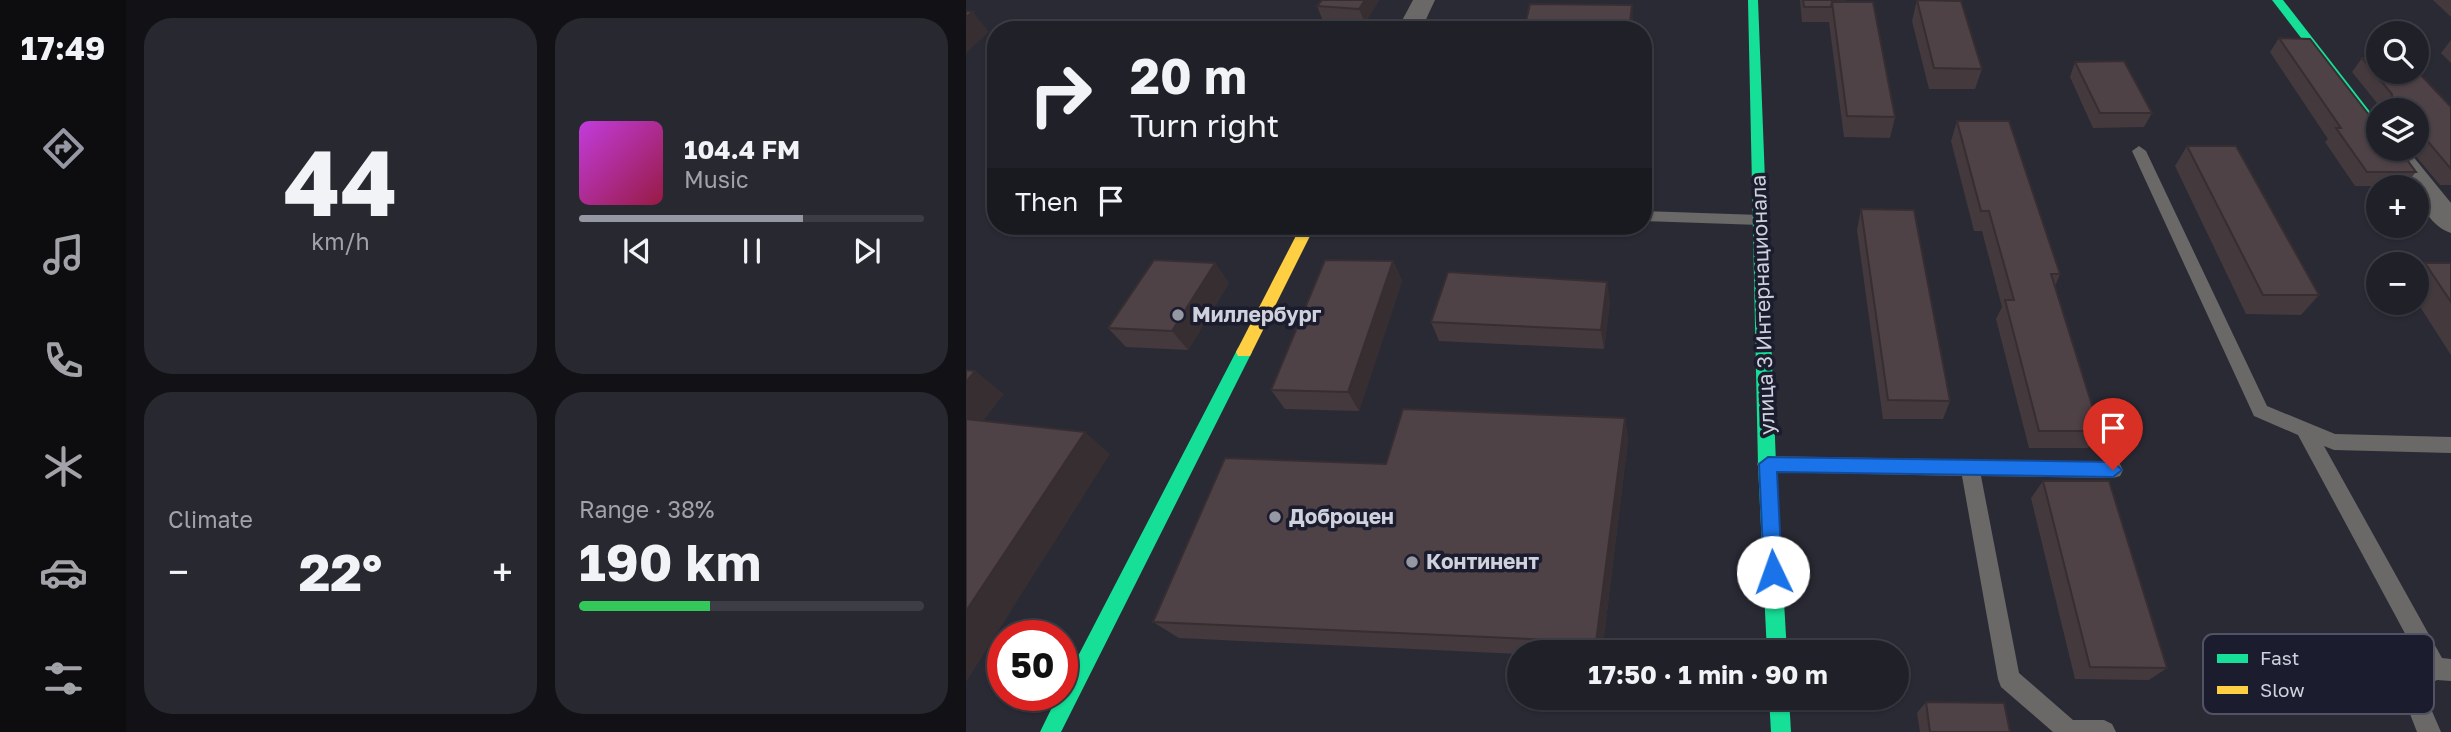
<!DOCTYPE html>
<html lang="en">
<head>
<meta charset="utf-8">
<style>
  :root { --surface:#202028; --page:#282830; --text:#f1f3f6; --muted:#a2a3a8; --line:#3d3e45; --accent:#9597a2 }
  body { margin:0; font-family:"Golos Text",sans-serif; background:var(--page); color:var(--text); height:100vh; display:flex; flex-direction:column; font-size:26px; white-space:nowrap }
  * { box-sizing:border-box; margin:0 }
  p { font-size:23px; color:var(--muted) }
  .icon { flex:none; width:38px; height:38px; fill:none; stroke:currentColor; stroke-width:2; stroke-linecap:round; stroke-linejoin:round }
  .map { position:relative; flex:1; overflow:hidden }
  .details { display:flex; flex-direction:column; gap:18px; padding:18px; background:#121216; width:840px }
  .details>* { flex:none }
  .guide { position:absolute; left:21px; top:21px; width:665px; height:214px; border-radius:28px; box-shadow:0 2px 5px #0004,0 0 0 2px var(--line); background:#202028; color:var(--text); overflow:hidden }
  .buttons { position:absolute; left:1400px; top:21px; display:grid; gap:14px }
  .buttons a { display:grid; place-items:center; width:63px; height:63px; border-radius:50%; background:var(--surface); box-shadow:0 2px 5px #0004,0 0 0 2px var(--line); font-size:35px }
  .speed { position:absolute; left:21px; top:620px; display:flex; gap:14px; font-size:35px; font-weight:700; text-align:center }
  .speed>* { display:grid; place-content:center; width:91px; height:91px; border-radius:50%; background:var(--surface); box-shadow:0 2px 5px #0004,0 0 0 2px var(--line); line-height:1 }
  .speed .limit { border:10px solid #d22; background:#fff; color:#111 }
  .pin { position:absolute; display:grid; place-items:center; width:60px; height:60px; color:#fff; margin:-72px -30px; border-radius:50% 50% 50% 0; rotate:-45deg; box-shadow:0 0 7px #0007 }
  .pin .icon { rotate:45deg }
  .me { position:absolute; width:77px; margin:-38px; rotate:357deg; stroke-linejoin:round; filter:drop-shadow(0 0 5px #0008) }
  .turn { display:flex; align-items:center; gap:24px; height:147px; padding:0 28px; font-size:32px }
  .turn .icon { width:91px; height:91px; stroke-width:2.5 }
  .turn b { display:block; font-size:49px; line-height:60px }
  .then { display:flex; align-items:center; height:66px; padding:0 28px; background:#0003; gap:14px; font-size:26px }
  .big { font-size:52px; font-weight:700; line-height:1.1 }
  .details .widget { flex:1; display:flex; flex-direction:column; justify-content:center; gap:10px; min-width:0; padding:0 24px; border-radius:28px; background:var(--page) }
  .details .dial { align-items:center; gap:0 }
  .dial b { font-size:91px; line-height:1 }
  .song { display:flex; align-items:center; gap:21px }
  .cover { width:84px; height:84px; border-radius:10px; background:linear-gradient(135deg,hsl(290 70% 55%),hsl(340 70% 35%)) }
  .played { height:7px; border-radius:4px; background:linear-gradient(90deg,var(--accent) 65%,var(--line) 65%) }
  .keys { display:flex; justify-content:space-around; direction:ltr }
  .heat { display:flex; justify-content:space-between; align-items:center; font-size:38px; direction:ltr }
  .charge { height:10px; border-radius:5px; background:linear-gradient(90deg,#34c759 38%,var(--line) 0) }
  .details .tiles { flex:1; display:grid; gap:18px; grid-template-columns:repeat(2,1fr) }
  .trip { position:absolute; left:541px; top:640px; width:402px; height:70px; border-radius:35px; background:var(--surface); box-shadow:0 2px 5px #0004,0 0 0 2px var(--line); font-weight:700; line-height:70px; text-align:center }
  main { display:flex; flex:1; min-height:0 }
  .tabs { display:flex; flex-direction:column; width:126px; justify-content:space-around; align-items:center; background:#0d0d10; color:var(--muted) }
  .tabs .icon { width:49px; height:49px }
  .tabs .current { color:var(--accent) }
  .tabs b { font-size:32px; color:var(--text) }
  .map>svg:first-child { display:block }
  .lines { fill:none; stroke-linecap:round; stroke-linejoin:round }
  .lane { fill:#6a6967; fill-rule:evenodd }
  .street { fill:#6a6967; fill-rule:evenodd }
  .fast { fill:#16e098; fill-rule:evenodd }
  .slow { fill:#ffcf43; fill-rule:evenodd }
  .wall { fill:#44393d }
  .shaded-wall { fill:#372e32 }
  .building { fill:#4f4247; stroke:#372e32; stroke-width:2 }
  .route { fill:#1a73e8; stroke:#114b97; stroke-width:2 }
  .poi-dot { fill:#9597a2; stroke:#1b1c2e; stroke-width:2.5 }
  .labels { text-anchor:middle; stroke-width:7; stroke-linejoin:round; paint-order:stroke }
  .street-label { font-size:21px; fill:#cfd1dd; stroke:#1b1c2e }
  .poi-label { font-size:21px; font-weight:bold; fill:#cfd1dd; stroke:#1b1c2e; text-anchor:start }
  .key { fill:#1b1c2e; stroke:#515263; stroke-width:2 }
  .key-label { font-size:19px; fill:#cfd1dd }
</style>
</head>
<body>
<main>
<nav class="tabs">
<b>17:49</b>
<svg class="icon current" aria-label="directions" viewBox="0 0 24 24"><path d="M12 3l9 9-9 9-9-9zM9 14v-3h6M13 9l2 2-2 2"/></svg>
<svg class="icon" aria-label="music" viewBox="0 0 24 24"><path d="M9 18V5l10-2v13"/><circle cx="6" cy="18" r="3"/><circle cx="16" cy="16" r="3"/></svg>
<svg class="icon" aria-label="phone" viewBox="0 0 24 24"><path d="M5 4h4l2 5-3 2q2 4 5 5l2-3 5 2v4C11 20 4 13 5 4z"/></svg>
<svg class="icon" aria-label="climate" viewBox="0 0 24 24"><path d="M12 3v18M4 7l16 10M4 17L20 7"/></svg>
<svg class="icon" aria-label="car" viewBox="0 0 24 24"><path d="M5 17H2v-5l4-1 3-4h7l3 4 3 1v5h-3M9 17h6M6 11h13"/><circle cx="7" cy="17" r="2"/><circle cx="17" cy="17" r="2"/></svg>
<svg class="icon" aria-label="filters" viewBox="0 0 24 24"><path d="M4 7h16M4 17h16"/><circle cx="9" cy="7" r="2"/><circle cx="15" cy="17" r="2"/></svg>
</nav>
<section class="details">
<div class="tiles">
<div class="widget dial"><b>44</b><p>km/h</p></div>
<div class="widget">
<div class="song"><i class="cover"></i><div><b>104.4 FM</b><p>Music</p></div></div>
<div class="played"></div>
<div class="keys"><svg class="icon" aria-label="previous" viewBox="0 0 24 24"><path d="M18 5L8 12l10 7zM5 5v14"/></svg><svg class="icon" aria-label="pause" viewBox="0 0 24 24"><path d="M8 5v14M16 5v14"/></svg><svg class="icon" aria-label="next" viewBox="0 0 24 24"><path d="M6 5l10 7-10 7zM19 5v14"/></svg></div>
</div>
<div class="widget"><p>Climate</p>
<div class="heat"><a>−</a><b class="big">22°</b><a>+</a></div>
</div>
<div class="widget"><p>Range · 38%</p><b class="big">190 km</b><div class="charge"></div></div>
</div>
</section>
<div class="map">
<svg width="1485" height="732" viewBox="0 0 1485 732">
  <rect width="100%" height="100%" fill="#2a2a35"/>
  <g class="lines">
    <g class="lane">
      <polygon points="1173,146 1180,151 1301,406 1369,434 1485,437 1485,453 1368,450 1358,446 1476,658 1485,659 1485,681 1471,680 1456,688 1475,732 1451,732 1432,683 1435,675 1456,665 1332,435 1288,416 1166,151"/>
      <polygon points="677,211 794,215 802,220 794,225 677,221"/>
      <polygon points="801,456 1147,462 1154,464 1157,470 1154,476 1147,478 1015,476 1053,673 1107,720 1138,720 1146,724 1150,732 1087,732 1035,687 1032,679 996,476 801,472 794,470 791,464 794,458"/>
    </g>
    <g class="street">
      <polygon points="447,0 469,0 455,30 431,30"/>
      <path d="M 1414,149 L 1441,149 L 1485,203 L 1485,233 C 1468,228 1451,205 1451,187 L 1442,187 Z"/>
    </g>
    <g class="fast">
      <polygon points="782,0 792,0 810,464 821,653 801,653 792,464"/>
      <polygon points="1306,0 1317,0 1412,122 1412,134 1408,133"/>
      <polygon points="278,346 284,348 286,352 95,732 74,732 92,695 96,695 96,687 272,348"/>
      <polygon points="803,698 823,698 825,732 805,732"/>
    </g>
    <polygon class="slow" points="335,226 349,226 284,356 272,356 270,352"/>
  </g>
  <g class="wall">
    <polygon points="356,0 413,0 399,23 357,21 351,6"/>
    <polygon points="834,0 878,0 929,117 924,138 878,137 863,22 836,22"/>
    <polygon points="951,0 1016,69 1009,89 963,89 946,21"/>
    <polygon points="1467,0 1485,0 1485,17"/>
    <polygon points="1313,38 1410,124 1450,172 1438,186 1389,186 1359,142 1362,139 1304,52"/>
    <polygon points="1485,40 1485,63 1475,53"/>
    <polygon points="1396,58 1485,107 1485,185 1474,185 1444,149 1451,149 1451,110 1415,110 1415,108 1386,72"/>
    <polygon points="1109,62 1186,113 1178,127 1127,128 1104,77"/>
    <polygon points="991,121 1094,274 1089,286 1134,431 1122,448 1063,448 1030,319 1036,307 1016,231 1008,231 985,141"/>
    <polygon points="1221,146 1353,295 1335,315 1280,314 1209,166"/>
    <polygon points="895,209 984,401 977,419 917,419 891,230"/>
    <polygon points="427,261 436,281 393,411 319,409 305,390"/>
    <polygon points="249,263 263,283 222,350 160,347 142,328"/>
    <polygon points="1459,263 1485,263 1485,355 1451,302 1451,270"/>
    <polygon points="644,301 638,349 473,341 465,322"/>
    <polygon points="659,418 662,440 636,653 553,653 553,654 213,638 187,622 420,464"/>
    <polygon points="1077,481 1201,668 1183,680 1109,679 1065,498"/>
    <polygon points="960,702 1044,732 954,732 951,713"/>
  </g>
  <g class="shaded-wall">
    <polygon points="399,0 413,0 399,23 393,9"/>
    <polygon points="666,5 668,30 663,30"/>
    <polygon points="7,12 23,32 0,53 0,17"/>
    <polygon points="427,261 436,281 393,411 382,392"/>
    <polygon points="249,263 263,283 222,350 206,331"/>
    <polygon points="641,282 644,301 638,349 635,330"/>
    <polygon points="9,371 38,394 4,438 0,435 0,382"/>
    <polygon points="659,418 662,440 636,653 634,653 630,642"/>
    <polygon points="119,432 144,454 0,682 0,611"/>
  </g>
  <g class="building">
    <polygon points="356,0 399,0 393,9 351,6"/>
    <polygon points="837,0 878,0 879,2 866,2 865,7 838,7"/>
    <polygon points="951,0 995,1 1016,69 968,68"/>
    <polygon points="866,2 907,2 929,117 881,116"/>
    <polygon points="564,4 666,5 663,30 558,30"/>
    <polygon points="0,11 7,12 0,17"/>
    <polygon points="1313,38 1344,39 1410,124 1412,125 1412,149 1433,149 1450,172 1401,172 1370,128 1375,128"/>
    <polygon points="1412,57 1412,72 1451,71 1485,107 1485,169 1455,133 1451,133 1451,110 1426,110 1426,94 1396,58"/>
    <polygon points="1158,61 1186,113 1134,113 1109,62"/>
    <polygon points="991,121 1043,121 1094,274 1085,274 1134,431 1073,431 1039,300 1048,300 1023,211 1015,211"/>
    <polygon points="1221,146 1270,146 1353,295 1297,295"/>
    <polygon points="895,209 948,210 984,401 922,400"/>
    <polygon points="188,260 249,263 206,331 142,328"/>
    <polygon points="359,260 427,261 382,392 305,390"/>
    <polygon points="1459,263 1485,263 1485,302"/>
    <polygon points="482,272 641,282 635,330 465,322"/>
    <polygon points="0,370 9,371 0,382"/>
    <polygon points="437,409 659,418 630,642 187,622 259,458 420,464"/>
    <polygon points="0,419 119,432 0,611"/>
    <polygon points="1077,481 1143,481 1201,668 1124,667"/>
    <polygon points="960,702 1038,703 1044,732 964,732"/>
  </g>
  <polygon class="route" points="802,457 1147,462 1156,470 1147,477 811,472 816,572 814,578 807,581 800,578 798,572 793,464"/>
  <g class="poi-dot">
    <circle cx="212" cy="315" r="7"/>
    <circle cx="309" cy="517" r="7"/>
    <circle cx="446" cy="562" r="7"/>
  </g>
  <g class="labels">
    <g class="street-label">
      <text transform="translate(797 305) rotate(-92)" y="7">улица 3 Интернационала</text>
    </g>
    <g class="poi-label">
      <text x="226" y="322">Миллербург</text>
      <text x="323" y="524">Доброцен</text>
      <text x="460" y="569">Континент</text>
    </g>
  </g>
  <rect x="1237" y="634" width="231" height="80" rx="10" class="key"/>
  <rect x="1251" y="654" width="31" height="9" fill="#16e098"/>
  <rect x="1251" y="686" width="31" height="8" fill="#ffcf43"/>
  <g class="key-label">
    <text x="1294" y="665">Fast</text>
    <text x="1294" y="697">Slow</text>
  </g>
</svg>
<div class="buttons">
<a><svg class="icon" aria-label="search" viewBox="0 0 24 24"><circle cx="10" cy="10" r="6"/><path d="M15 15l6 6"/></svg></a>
<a><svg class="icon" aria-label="layers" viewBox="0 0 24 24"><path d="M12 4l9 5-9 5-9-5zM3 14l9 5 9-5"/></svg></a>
<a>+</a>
<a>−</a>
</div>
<div class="speed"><div class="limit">50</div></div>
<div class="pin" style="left:1147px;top:470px;background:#d93025"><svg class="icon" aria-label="arrive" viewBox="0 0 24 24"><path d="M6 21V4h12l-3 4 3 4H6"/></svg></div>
<svg class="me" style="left:807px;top:572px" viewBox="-20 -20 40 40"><circle r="19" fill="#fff"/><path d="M0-13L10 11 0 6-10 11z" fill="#1a73e8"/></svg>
<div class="trip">17:50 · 1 min · 90 m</div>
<div class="guide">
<div class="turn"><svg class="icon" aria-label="right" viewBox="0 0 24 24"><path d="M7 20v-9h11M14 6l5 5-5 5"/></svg><div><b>20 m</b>Turn right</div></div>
<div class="then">Then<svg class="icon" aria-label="arrive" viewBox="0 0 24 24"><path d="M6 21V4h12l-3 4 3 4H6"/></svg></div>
</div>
</div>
</main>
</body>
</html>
